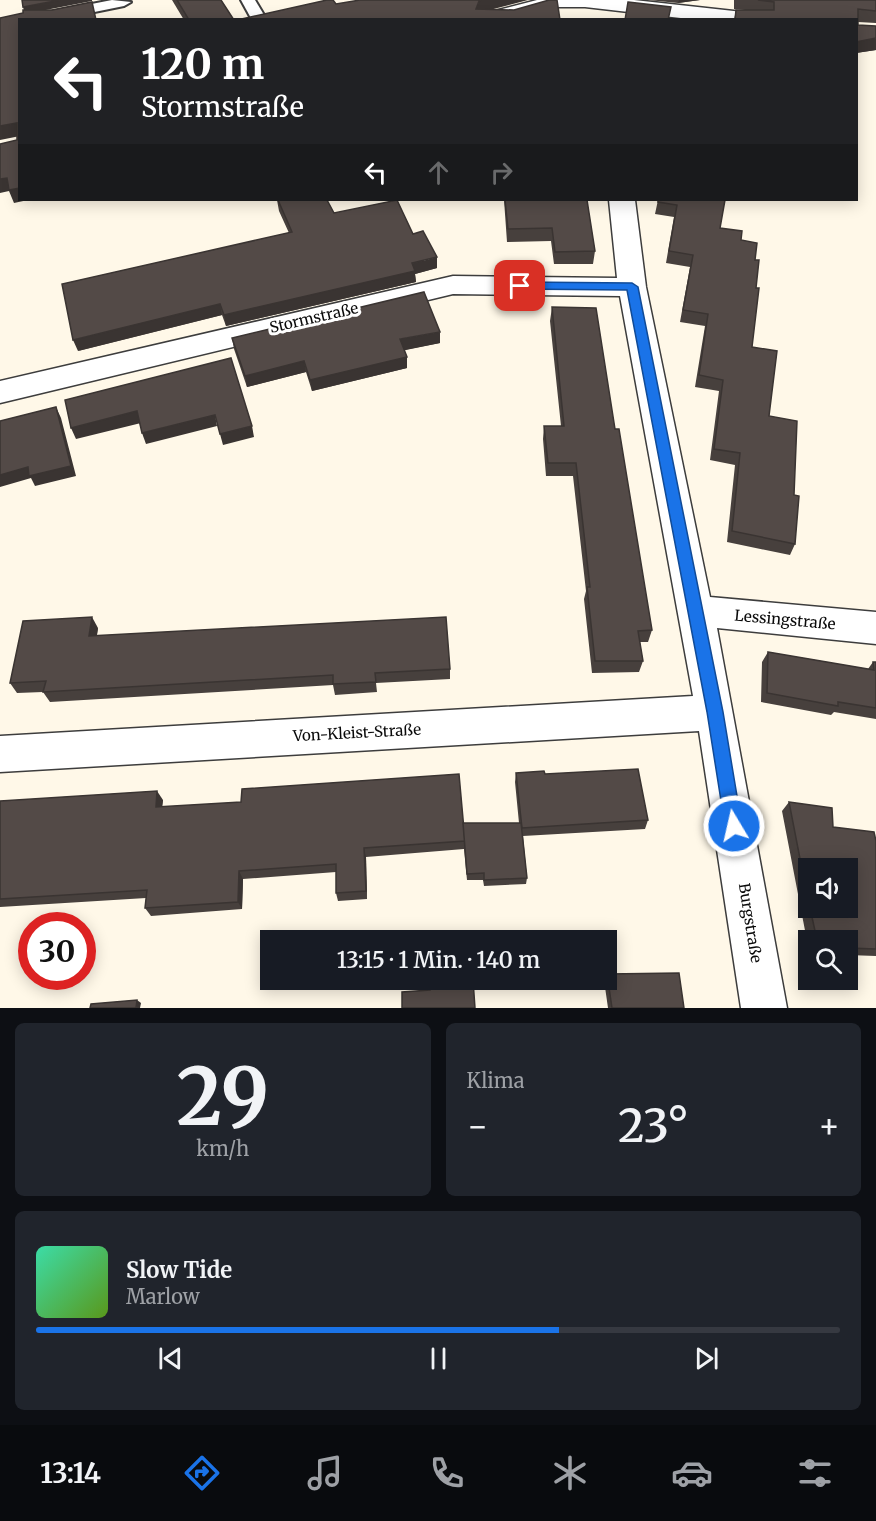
<!DOCTYPE html>
<html lang="de">
<head>
<meta charset="utf-8">
<style>
  :root { --surface:#171b24; --page:#20242c; --text:#f1f3f6; --muted:#9ea1a6; --line:#363941; --accent:#1a73e8 }
  body { margin:0; font-family:Merriweather,serif; background:var(--page); color:var(--text); height:100vh; display:flex; flex-direction:column; font-size:22px; white-space:nowrap }
  * { box-sizing:border-box; margin:0 }
  p { font-size:20px; color:var(--muted) }
  .icon { flex:none; width:33px; height:33px; fill:none; stroke:currentColor; stroke-width:2; stroke-linecap:round; stroke-linejoin:round }
  .map { position:relative; height:1008px; overflow:hidden }
  .details { display:flex; flex-direction:column; gap:15px; padding:15px; background:#0d0f14; flex:1 }
  .details>* { flex:none }
  .hud { position:absolute; left:18px; top:18px; width:840px; height:183px; border-radius:0px; box-shadow:0 3px 15px #0003; background:#202124; color:#fff; overflow:hidden }
  .fabs { position:absolute; left:798px; top:858px; display:grid; gap:12px }
  .fabs a { display:grid; place-items:center; width:60px; height:60px; border-radius:0px; background:var(--surface); box-shadow:0 3px 15px #0003; font-size:30px }
  .speed { position:absolute; left:18px; top:912px; display:flex; gap:12px; font-size:30px; font-weight:700; text-align:center }
  .speed>* { display:grid; place-content:center; width:78px; height:78px; border-radius:50%; background:var(--surface); box-shadow:0 3px 15px #0003; line-height:1 }
  .speed .limit { border:9px solid #d22; background:#fff; color:#111 }
  .pin { position:absolute; display:grid; place-items:center; width:51px; height:51px; color:#fff; margin:-26px; border-radius:12px; box-shadow:0 3px 9px #0006 }
  .me { position:absolute; width:66px; margin:-33px; rotate:351deg; stroke-linejoin:round; filter:drop-shadow(0 0 4px #0008) }
  .turn { display:flex; align-items:center; gap:21px; height:126px; padding:0 24px; font-size:27px }
  .turn .icon { width:78px; height:78px; stroke-width:2.5 }
  .turn b { display:block; font-size:42px; line-height:51px }
  .lanes { display:flex; align-items:center; height:57px; padding:0 24px; background:#0003; justify-content:center; gap:30px; direction:ltr }
  .lanes .off { opacity:.35 }
  .big { font-size:45px; font-weight:600; line-height:1.1 }
  .details .tile { flex:1; display:flex; flex-direction:column; justify-content:center; gap:9px; min-width:0; padding:0 21px; border-radius:9px; background:var(--page) }
  .details .dial { align-items:center; gap:0 }
  .dial b { font-size:78px; line-height:1 }
  .song { display:flex; align-items:center; gap:18px }
  .cover { width:72px; height:72px; border-radius:9px; background:linear-gradient(135deg,hsl(160 70% 55%),hsl(90 70% 35%)) }
  .played { height:6px; border-radius:3px; background:linear-gradient(90deg,var(--accent) 65%,var(--line) 65%) }
  .keys { display:flex; justify-content:space-around; direction:ltr }
  .heat { display:flex; justify-content:space-between; align-items:center; font-size:33px; direction:ltr }
  .details .tiles { flex:1; display:grid; gap:15px; grid-template-columns:1fr 1fr }
  .tile:last-child { grid-column:span 2 }
  .trip { position:absolute; left:260px; top:930px; width:357px; height:60px; border-radius:0px; background:var(--surface); box-shadow:0 3px 15px #0003; font-weight:600; line-height:60px; text-align:center }
  .tab-bar { display:flex; height:96px; justify-content:space-around; align-items:center; background:#090b0e; color:var(--muted) }
  .tab-bar .icon { width:42px; height:42px }
  .tab-bar .on { color:var(--accent) }
  .tab-bar b { font-size:27px; color:var(--text) }
  .map>svg:first-child { display:block }
  .lines { fill:none; stroke-linecap:round; stroke-linejoin:round }
  .lane-casing { stroke:#3d3d3d; stroke-width:4 }
  .street-casing { stroke:#3d3d3d; stroke-width:3 }
  .lane { fill:#fff; fill-rule:evenodd }
  .street { fill:#fff; fill-rule:evenodd }
  .wall { fill:#47403d; fill-rule:evenodd }
  .shaded-wall { fill:#3a3432 }
  .building { fill:#534a47; stroke:#3a3432; stroke-width:1.5 }
  .route { fill:#1a73e8; stroke:#114b97; stroke-width:1.5 }
  .labels { text-anchor:middle; stroke-width:6; stroke-linejoin:round; paint-order:stroke }
  .street-label { font-size:15px; fill:#0a0a0a; stroke:#fff }
</style>
</head>
<body>
<div class="map">
<svg width="876" height="1008" viewBox="0 0 876 1008">
  <rect width="100%" height="100%" fill="#fff8e8"/>
  <g class="lines">
    <g class="lane-casing">
      <g id="lane">
        <polygon points="112,0 131,2 124,6 55,20 23,20 30,16"/>
        <polygon points="241,0 255,0 267,20 252,20"/>
      </g>
    </g>
    <g class="street-casing">
      <g id="street">
        <polygon points="537,0 634,0 761,14 769,15 771,20 698,20 585,7 558,7 513,20 477,20 479,15"/>
        <polygon points="609,200 635,200 646,287 710,597 876,612 876,644 717,628 787,1008 741,1008 699,731 0,772 0,736 693,696 620,296 453,294 0,403 0,381 453,276 617,278"/>
      </g>
    </g>
    <use href="#lane" class="lane"/>
    <use href="#street" class="street"/>
  </g>
  <g class="wall">
    <polygon points="172,0 221,0 234,20 184,20"/>
    <polygon points="648,0 700,0 678,3"/>
    <polygon points="734,0 876,0 876,23 858,22 858,25 876,50 856,53 856,20 734,20 736,10 745,10 734,9"/>
    <polygon points="277,200 334,213 437,268 415,274 416,282 226,326 222,315 78,351 289,233 279,211"/>
    <polygon points="500,200 587,200 595,251 593,264 554,264 551,241 507,242 504,200"/>
    <polygon points="658,200 725,200 720,228 741,240 755,260 756,288 752,347 769,416 794,495 795,544 790,555 727,542 735,465 710,460 719,391 695,387 705,326 680,322 690,267 666,263 674,217 655,214"/>
    <polygon points="552,307 615,429 652,630 648,642 640,642 643,661 639,672 592,673 584,599 586,591 573,476 546,476 543,439 544,426 561,426 550,321"/>
    <polygon points="232,338 440,343 404,350 407,357 407,368 312,391 306,372 247,387 234,349"/>
    <polygon points="98,628 97,635 450,669 450,679 376,683 377,692 335,695 333,685 50,702 43,692 17,693 10,683"/>
    <polygon points="768,652 868,669 873,662 876,662 876,719 834,712 831,715 761,702 762,662"/>
    <polygon points="516,773 545,774 648,820 645,829 523,836 527,878 526,884 484,886 483,880 467,880 464,849 366,857 367,899 338,901 336,893 336,872 243,879 242,909 151,916 145,908 146,898 0,907 0,801 163,800 162,807 463,823 519,823 515,782"/>
    <path d="M 789,802 L 833,827 L 876,841 L 876,956 L 848,955 L 848,940 L 808,940 L 808,946 L 782,811 ZM 808,868 L 848,908 L 808,908 Z"/>
    <polygon points="607,974 684,1008 608,1008 604,980 606,980"/>
  </g>
  <g class="shaded-wall">
    <polygon points="60,0 92,0 92,1 25,14 23,7"/>
    <polygon points="481,0 528,0 478,13 476,9 479,1"/>
    <polygon points="679,0 700,0 678,3"/>
    <polygon points="876,38 876,50 856,53 856,42"/>
    <polygon points="17,123 20,136 0,140 0,126"/>
    <polygon points="7,178 20,188 20,200 28,200 14,203 9,191 0,193 0,179"/>
    <polygon points="437,257 437,268 415,274 416,282 226,326 224,315"/>
    <polygon points="220,304 222,315 78,351 73,340"/>
    <polygon points="440,332 440,343 401,351 400,339"/>
    <polygon points="407,357 407,368 312,391 310,380"/>
    <polygon points="304,361 306,372 247,387 245,376"/>
    <polygon points="56,407 61,418 76,476 35,486 31,478 0,487 0,475"/>
    <polygon points="137,411 141,423 76,439 71,428"/>
    <polygon points="215,415 217,426 146,444 142,433"/>
    <polygon points="252,426 254,437 223,445 220,434"/>
    <polygon points="92,617 98,628 95,646 89,636"/>
    <polygon points="157,791 163,800 161,816 156,807"/>
    <polygon points="364,848 366,857 367,899 366,891"/>
    <polygon points="239,871 243,879 242,909 238,902"/>
    <polygon points="137,1000 141,1003 140,1008 136,1008"/>
  </g>
  <g class="building">
    <polygon points="22,0 60,0 23,7"/>
    <polygon points="177,0 221,0 234,20 189,20"/>
    <polygon points="327,0 333,0 336,4 360,0 481,0 479,1 476,9 514,10 549,0 557,0 560,20 237,20"/>
    <polygon points="758,0 876,0 876,11 858,9 858,25 876,26 876,38 856,42 856,20 735,20 736,10 774,10 774,2"/>
    <polygon points="92,2 96,20 20,20 20,188 9,190 7,178 0,179 0,144 17,140 17,123 0,126 0,18 23,13 23,10 52,10"/>
    <polygon points="628,2 671,7 668,20 625,20"/>
    <polygon points="278,200 327,200 334,213 397,200 413,234 423,231 437,257 412,263 415,271 224,315 220,304 73,340 62,284 292,232"/>
    <polygon points="505,200 587,200 595,251 555,252 552,228 508,229"/>
    <polygon points="658,200 725,200 720,228 742,231 741,240 757,243 755,260 759,260 756,288 759,288 752,347 777,351 769,416 797,421 794,495 799,496 795,544 732,531 740,453 714,449 723,380 699,375 708,314 683,310 693,255 669,251 677,205 658,202"/>
    <polygon points="424,292 440,332 400,339 407,357 310,380 304,361 245,376 232,338"/>
    <polygon points="552,307 596,308 615,429 619,429 652,630 638,631 643,661 595,661 587,587 590,587 576,463 548,463 544,426 564,426"/>
    <polygon points="231,358 252,426 220,434 215,415 142,433 137,411 71,428 65,400"/>
    <polygon points="56,407 71,466 29,476 28,467 0,475 0,421"/>
    <polygon points="92,617 89,636 446,617 450,669 375,673 376,682 333,684 333,675 43,692 46,681 10,683 23,621"/>
    <polygon points="768,652 874,670 873,662 876,662 876,708 838,702 838,706 767,693"/>
    <polygon points="638,769 648,820 522,828 516,773 544,771 545,774"/>
    <polygon points="459,774 465,841 364,848 366,891 336,893 336,864 239,871 238,902 145,908 147,890 0,899 0,801 157,791 156,807 241,802 242,789"/>
    <polygon points="789,802 832,808 833,827 874,832 876,841 876,949 848,948 848,940 817,940 810,908 848,908 848,868 808,868 808,900"/>
    <polygon points="463,823 521,823 527,878 484,880 484,873 467,874"/>
    <polygon points="679,973 684,1008 612,1008 607,974"/>
    <polygon points="430,980 473,980 475,1008 402,1008 402,992 430,990"/>
    <polygon points="137,1000 136,1008 90,1008 91,1004"/>
  </g>
  <polygon class="route" points="520,282 632,283 638,287 723,712 742,826 740,832 734,834 728,832 725,826 707,712 627,290 516,289 516,283"/>
  <g class="labels">
    <g class="street-label">
      <text transform="translate(314 318) rotate(-13)" y="5">Stormstraße</text>
      <text transform="translate(785 620) rotate(5)" y="5">Lessingstraße</text>
      <text transform="translate(357 733) rotate(-3)" y="5">Von-Kleist-Straße</text>
      <text transform="translate(750 923) rotate(81)" y="5">Burgstraße</text>
    </g>
  </g>
</svg>
<div class="fabs">
<a><svg class="icon" aria-label="sound" viewBox="0 0 24 24"><path d="M4 9h4l5-4v14l-5-4H4zM17 9q2 3 0 6"/></svg></a>
<a><svg class="icon" aria-label="search" viewBox="0 0 24 24"><circle cx="10" cy="10" r="6"/><path d="M15 15l6 6"/></svg></a>
</div>
<div class="speed"><div class="limit">30</div></div>
<div class="pin" style="left:520px;top:286px;background:#d93025"><svg class="icon" aria-label="arrive" viewBox="0 0 24 24"><path d="M6 21V4h12l-3 4 3 4H6"/></svg></div>
<svg class="me" style="left:734px;top:826px" viewBox="-20 -20 40 40"><circle r="17" fill="#1a73e8" stroke="#fff" stroke-width="3"/><path d="M0-11L8 9 0 5-8 9z" fill="#fff"/></svg>
<div class="trip">13:15 · 1 Min. · 140 m</div>
<div class="hud">
<div class="turn"><svg class="icon" aria-label="left" viewBox="0 0 24 24"><path d="M17 20v-9H6M10 6l-5 5 5 5"/></svg><div><b>120 m</b>Stormstraße</div></div>
<div class="lanes"><svg class="icon" aria-label="left" viewBox="0 0 24 24"><path d="M17 20v-9H6M10 6l-5 5 5 5"/></svg><svg class="icon off" aria-label="ahead" viewBox="0 0 24 24"><path d="M12 20V5M6 11l6-6 6 6"/></svg><svg class="icon off" aria-label="right" viewBox="0 0 24 24"><path d="M7 20v-9h11M14 6l5 5-5 5"/></svg></div>
</div>
</div>
<section class="details">
<div class="tiles">
<div class="tile dial"><b>29</b><p>km/h</p></div>
<div class="tile"><p>Klima</p>
<div class="heat"><a>−</a><b class="big">23°</b><a>+</a></div>
</div>
<div class="tile">
<div class="song"><i class="cover"></i><div><b>Slow Tide</b><p>Marlow</p></div></div>
<div class="played"></div>
<div class="keys"><svg class="icon" aria-label="previous" viewBox="0 0 24 24"><path d="M18 5L8 12l10 7zM5 5v14"/></svg><svg class="icon" aria-label="pause" viewBox="0 0 24 24"><path d="M8 5v14M16 5v14"/></svg><svg class="icon" aria-label="next" viewBox="0 0 24 24"><path d="M6 5l10 7-10 7zM19 5v14"/></svg></div>
</div>
</div>
</section>
<nav class="tab-bar">
<b>13:14</b>
<svg class="icon on" aria-label="directions" viewBox="0 0 24 24"><path d="M12 3l9 9-9 9-9-9zM9 14v-3h6M13 9l2 2-2 2"/></svg>
<svg class="icon" aria-label="music" viewBox="0 0 24 24"><path d="M9 18V5l10-2v13"/><circle cx="6" cy="18" r="3"/><circle cx="16" cy="16" r="3"/></svg>
<svg class="icon" aria-label="phone" viewBox="0 0 24 24"><path d="M5 4h4l2 5-3 2q2 4 5 5l2-3 5 2v4C11 20 4 13 5 4z"/></svg>
<svg class="icon" aria-label="climate" viewBox="0 0 24 24"><path d="M12 3v18M4 7l16 10M4 17L20 7"/></svg>
<svg class="icon" aria-label="car" viewBox="0 0 24 24"><path d="M5 17H2v-5l4-1 3-4h7l3 4 3 1v5h-3M9 17h6M6 11h13"/><circle cx="7" cy="17" r="2"/><circle cx="17" cy="17" r="2"/></svg>
<svg class="icon" aria-label="filters" viewBox="0 0 24 24"><path d="M4 7h16M4 17h16"/><circle cx="9" cy="7" r="2"/><circle cx="15" cy="17" r="2"/></svg>
</nav>
</body>
</html>
